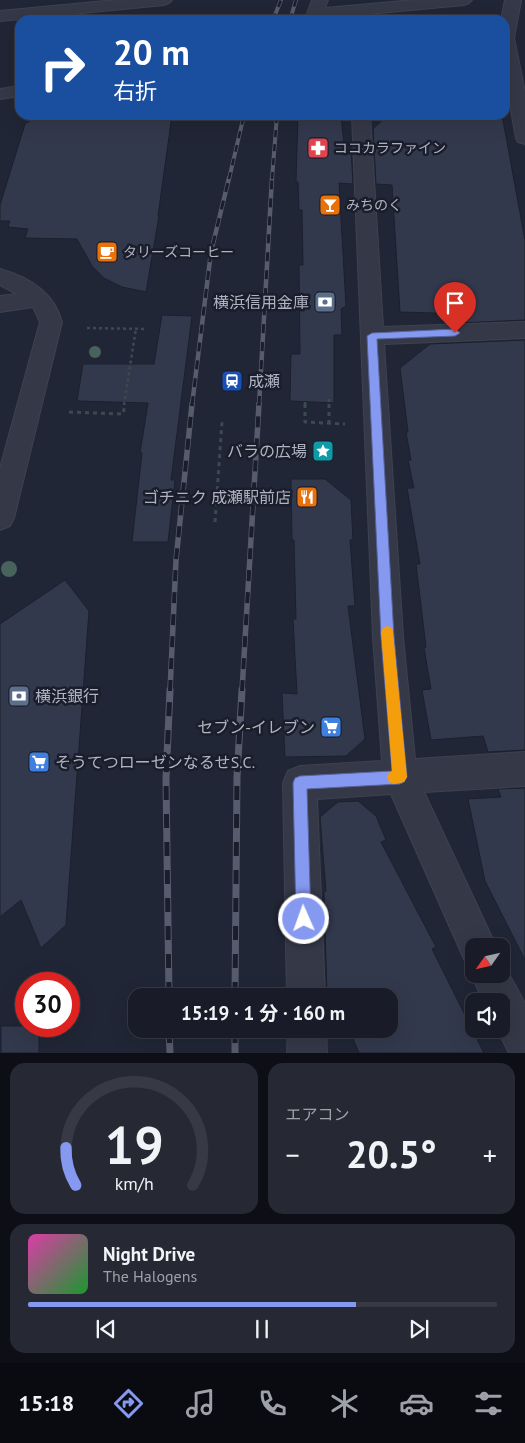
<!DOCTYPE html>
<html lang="ja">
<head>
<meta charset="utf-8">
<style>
  :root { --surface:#191c28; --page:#262934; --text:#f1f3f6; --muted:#9fa1a8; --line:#373a45; --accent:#8699f1 }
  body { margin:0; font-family:"PT Sans","Noto Sans JP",sans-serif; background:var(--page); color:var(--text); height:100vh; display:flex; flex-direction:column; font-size:19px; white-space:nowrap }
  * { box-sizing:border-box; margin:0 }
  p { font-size:16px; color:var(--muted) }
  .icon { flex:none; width:28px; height:28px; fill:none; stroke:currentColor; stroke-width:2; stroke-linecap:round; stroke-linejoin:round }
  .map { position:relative; height:1053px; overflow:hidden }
  .side { display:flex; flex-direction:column; gap:10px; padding:10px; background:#0e0f16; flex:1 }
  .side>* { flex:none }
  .hud { position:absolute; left:15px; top:15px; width:495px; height:105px; border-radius:15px; box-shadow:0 5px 20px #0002,0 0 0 1px var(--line); background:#1a4fa0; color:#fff; overflow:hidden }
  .needle { width:32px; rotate:236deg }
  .buttons { position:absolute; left:465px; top:938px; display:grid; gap:10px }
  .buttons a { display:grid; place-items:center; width:45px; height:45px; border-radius:10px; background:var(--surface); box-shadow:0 5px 20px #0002,0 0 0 1px var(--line); font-size:25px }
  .speed { position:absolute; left:15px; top:972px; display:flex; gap:10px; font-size:25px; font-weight:700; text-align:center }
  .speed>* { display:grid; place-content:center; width:65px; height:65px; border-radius:50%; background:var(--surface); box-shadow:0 5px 20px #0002,0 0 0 1px var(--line); line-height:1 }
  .speed .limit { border:8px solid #d22; background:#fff; color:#111 }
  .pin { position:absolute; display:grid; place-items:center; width:42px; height:42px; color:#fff; margin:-51px -21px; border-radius:50% 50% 50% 0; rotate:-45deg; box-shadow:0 0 5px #0007 }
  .pin .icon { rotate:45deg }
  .me { position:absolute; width:55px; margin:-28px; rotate:358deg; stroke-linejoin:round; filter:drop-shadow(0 0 4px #0008) }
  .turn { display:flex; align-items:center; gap:18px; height:105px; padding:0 15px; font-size:22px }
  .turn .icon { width:65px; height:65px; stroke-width:2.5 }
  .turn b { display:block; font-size:35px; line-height:42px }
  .big { font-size:38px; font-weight:700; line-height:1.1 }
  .side .tile { flex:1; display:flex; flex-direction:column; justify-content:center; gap:8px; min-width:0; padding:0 18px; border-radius:15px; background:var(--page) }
  .side .dial { align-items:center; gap:0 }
  .dial svg { height:130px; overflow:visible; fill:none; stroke:var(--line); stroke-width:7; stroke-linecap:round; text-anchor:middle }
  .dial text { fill:var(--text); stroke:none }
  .song { display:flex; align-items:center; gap:15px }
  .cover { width:60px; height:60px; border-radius:8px; background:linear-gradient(135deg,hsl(320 70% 55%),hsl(130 70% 35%)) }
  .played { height:5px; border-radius:2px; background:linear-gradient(90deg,var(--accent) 70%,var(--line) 70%) }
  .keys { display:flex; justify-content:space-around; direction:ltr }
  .heat { display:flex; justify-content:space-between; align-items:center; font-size:28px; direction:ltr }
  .side .tiles { flex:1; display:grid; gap:10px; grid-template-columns:1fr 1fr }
  .tile:last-child { grid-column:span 2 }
  .trip { position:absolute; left:128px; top:988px; width:270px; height:50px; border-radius:15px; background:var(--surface); box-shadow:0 5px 20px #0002,0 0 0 1px var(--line); font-weight:700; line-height:50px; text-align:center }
  .menu { display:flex; height:80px; justify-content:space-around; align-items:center; background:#0a0b10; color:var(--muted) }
  .menu .icon { width:35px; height:35px }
  .menu .selected { color:var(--accent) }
  .menu b { font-size:22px; color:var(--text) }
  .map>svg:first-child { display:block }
  .building { fill:#33394d; stroke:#1c202d }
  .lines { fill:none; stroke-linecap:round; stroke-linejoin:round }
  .minor-casing { stroke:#3e4250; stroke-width:2 }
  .path-far1 { stroke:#3c4a50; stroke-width:2.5; stroke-dasharray:3 3; stroke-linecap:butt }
  .path { stroke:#3c4a50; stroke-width:3; stroke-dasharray:4 4; stroke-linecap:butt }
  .minor { fill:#353847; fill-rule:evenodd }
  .rail-far3-casing { stroke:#575b6e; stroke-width:4 }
  .rail-far2-casing { stroke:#575b6e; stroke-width:4.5 }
  .rail-far1-casing { stroke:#575b6e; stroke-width:5.5 }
  .rail-casing { stroke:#575b6e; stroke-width:7 }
  .rail-far3 { stroke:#1a1e2b; stroke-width:2.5; stroke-dasharray:7; stroke-linecap:butt }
  .rail-far2 { stroke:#1a1e2b; stroke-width:3; stroke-dasharray:9; stroke-linecap:butt }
  .rail-far1 { stroke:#1a1e2b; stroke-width:4; stroke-dasharray:11; stroke-linecap:butt }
  .rail { stroke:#1a1e2b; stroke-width:5; stroke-dasharray:14; stroke-linecap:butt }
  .tree { fill:#48625c }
  .route { fill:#8699f1; stroke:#57639d }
  .slow { fill:#f59e0b }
  .labels { text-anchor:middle; stroke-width:5; stroke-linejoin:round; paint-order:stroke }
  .far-poi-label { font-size:14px; fill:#afb3c3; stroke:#1a1e2b; text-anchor:start }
  .poi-label { font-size:16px; fill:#afb3c3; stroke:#1a1e2b; text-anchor:end }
</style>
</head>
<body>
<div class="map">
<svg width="525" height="1053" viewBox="0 0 525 1053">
  <rect width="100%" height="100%" fill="#212636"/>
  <g class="building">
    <polygon points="40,115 172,115 158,216 159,216 146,292 122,287 104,278 92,266 77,239 25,238 28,229 8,227 10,221 0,221 0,205 25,124"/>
    <polygon points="298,115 341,115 345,155 351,149 353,184 339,183 346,306 341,309 342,335 334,335 334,403 290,401 291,354 300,354 299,265 303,265 302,210 299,210 298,182 296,182"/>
    <polygon points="388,115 502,115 525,240 525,320 457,323 466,314 400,312 392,185 376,184 373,129"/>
    <polygon points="162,315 192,316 171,480 175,480 168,542 132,542 142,453 140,453 148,403 77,401 83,364 154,364"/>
    <polygon points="525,340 525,750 488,752 483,736 431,740 422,690 431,689 424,648 426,647 416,564 420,564 407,488 414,488 408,460 411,460 406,432 408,432 400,368 430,344"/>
    <polygon points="291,479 325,479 351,500 353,540 350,540 355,606 348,606 365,739 346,756 285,757 282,693 297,694 293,619 296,619 294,540 292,540"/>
    <polygon points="65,580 89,611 66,925 41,948 21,900 0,917 0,624"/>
    <polygon points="525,788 525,960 485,881 468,799 501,797 498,789"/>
    <polygon points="358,801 376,816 386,840 381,842 436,947 432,949 484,1053 359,1053 349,1029 389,1029 389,996 327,996 324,892 326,891 320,817 338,802"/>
    <rect x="1" y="1026" width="38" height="27"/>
  </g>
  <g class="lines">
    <g class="minor-casing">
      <g id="minor">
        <polygon points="116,0 172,0 169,3 164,5 0,21 0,11"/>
        <polygon points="312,0 328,0 325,8 414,0 472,0 469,3 464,5 315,19 309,17 307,14"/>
        <polygon points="505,0 521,0 514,38 525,92 525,144 518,142 516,138 505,78 505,20 501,20"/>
        <polygon points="20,86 20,96 0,99 0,89"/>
        <polygon points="352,115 370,115 383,327 525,322 525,338 384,344 403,637 415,759 525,752 525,786 424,792 496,946 474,946 474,963 464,959 391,794 317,799 325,996 287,996 283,783 288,771 300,766 382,761 373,637"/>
        <path d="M 0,269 C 29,277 54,292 62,322 L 14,518 L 10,526 L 0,530 L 0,468 L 40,322 L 33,307 L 0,312 L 0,296 L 17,294 L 0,285 Z"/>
        <polygon points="501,960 525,1003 525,1053 509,1053 497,1029 501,1029 501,1001 483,1001 471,974 474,968 474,974 501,974"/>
        <polygon points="288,1029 326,1029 327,1053 287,1053"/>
      </g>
    </g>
    <g class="path-far1">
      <polyline points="87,328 147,329"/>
      <polyline points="329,399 329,405"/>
      <polyline points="305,402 305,405"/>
      <polyline points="124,405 136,328"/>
    </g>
    <g class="path">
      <polyline points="305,404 305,422 345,424"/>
      <polyline points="329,404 329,423"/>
      <polyline points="69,412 123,414 125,404"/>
      <polyline points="215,522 222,422"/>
    </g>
    <use href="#minor" class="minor"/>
    <g class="rail-far3-casing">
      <g id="rail-far3">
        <polyline points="273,20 281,0"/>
        <polyline points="290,20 296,0"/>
        <polyline points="229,179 244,115"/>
        <polyline points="272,179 277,115"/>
      </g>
    </g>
    <g class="rail-far2-casing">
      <g id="rail-far2">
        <polyline points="192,405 211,252 229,178"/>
        <polyline points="259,405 272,178"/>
      </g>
    </g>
    <g class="rail-far1-casing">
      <g id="rail-far1">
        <polyline points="170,691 176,560 192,404"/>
        <polyline points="242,691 259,404"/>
      </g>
    </g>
    <g class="rail-casing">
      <g id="rail">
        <polyline points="169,996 166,779 170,690"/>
        <polyline points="235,996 237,777 242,690"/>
        <polyline points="169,1029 170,1053"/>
        <polyline points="235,1029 235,1053"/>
      </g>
    </g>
    <use href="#rail-far3" class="rail-far3"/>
    <use href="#rail-far2" class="rail-far2"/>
    <use href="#rail-far1" class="rail-far1"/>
    <use href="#rail" class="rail"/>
  </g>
  <g class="tree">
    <circle cx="95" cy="352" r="6"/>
    <circle cx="9" cy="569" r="8"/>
  </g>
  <polygon class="route" points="455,329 460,333 455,336 377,339 394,637 407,777 404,782 400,784 307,789 311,919 309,924 304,926 298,924 296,919 293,783 295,778 300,776 392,771 381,637 367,336 372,333"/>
  <polygon class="slow" points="387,626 392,628 393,632 407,777 404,782 394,784 389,782 387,777 389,773 392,771 381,632 383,628"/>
  <defs>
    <g id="pharmacy-square" transform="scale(1.125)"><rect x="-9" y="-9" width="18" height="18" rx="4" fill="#e0444e" stroke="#1a1e2b"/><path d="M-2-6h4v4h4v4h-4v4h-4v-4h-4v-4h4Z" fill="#fff"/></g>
    <g id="bar-square" transform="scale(1.125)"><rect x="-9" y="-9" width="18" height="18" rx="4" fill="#e8710a" stroke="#1a1e2b"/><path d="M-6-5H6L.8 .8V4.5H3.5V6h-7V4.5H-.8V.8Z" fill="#fff"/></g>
    <g id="cafe-square" transform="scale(1.125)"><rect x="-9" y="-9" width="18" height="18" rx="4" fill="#e8710a" stroke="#1a1e2b"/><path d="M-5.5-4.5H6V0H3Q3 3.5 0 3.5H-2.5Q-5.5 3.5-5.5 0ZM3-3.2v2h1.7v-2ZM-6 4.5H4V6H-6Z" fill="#fff"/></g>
    <g id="bank-square" transform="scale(1.125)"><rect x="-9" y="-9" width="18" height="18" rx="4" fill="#5c6f8a" stroke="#1a1e2b"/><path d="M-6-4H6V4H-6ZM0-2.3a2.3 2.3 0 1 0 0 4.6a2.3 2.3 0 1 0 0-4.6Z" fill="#fff"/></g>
    <g id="station-square" transform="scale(1.125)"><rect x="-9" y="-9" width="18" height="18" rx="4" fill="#1a4fb4" stroke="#1a1e2b"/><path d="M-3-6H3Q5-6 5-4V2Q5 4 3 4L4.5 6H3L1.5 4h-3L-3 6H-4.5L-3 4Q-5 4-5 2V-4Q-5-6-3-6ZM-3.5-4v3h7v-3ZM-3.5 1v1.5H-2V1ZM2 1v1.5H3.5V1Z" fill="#fff"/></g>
    <g id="sight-square" transform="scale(1.125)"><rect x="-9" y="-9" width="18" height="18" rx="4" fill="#0f9aa8" stroke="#1a1e2b"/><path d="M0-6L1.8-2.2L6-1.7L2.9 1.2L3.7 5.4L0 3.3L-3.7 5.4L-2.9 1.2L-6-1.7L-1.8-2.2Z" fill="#fff"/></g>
    <g id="restaurant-square" transform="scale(1.125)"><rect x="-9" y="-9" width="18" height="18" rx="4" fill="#e8710a" stroke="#1a1e2b"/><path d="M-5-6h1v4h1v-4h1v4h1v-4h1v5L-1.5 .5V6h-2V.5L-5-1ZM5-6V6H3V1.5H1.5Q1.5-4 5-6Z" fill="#fff"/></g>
    <g id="supermarket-square" transform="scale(1.125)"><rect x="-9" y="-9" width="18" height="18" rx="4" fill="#3f7fe0" stroke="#1a1e2b"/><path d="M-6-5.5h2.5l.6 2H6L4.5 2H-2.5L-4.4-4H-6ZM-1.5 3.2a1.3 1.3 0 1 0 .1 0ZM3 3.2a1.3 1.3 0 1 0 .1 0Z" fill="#fff"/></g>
  </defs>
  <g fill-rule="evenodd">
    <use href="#pharmacy-square" x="318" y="148"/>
    <use href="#bar-square" x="330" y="205"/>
    <use href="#cafe-square" x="107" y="252"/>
    <use href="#bank-square" x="325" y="302"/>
    <use href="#station-square" x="232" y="381"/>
    <use href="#sight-square" x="323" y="451"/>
    <use href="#restaurant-square" x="307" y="497"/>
    <use href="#bank-square" x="19" y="696"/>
    <use href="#supermarket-square" x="331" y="727"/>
    <use href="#supermarket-square" x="39" y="762"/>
  </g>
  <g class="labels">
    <g class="far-poi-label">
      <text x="334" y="153">ココカラファイン</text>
      <text x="346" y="210">みちのく</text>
      <text x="123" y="257">タリーズコーヒー</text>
    </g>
    <g class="poi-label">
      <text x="309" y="308">横浜信用金庫</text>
      <text x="248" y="387" text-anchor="start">成瀬</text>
      <text x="307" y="457">バラの広場</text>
      <text x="291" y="503">ゴチニク 成瀬駅前店</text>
      <text x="35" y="702" text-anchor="start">横浜銀行</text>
      <text x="315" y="733">セブン-イレブン</text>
      <text x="55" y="768" text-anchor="start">そうてつローゼンなるせS.C.</text>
    </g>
  </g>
</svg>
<div class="buttons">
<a><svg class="needle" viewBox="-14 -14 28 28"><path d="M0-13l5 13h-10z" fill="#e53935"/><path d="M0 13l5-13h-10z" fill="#9fa1a8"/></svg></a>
<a><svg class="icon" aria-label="sound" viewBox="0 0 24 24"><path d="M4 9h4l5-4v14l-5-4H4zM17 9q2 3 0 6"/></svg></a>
</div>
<div class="speed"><div class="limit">30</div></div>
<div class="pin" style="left:455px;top:333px;background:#d93025"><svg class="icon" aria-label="arrive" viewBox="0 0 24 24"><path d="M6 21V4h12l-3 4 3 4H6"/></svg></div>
<svg class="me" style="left:304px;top:919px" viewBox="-20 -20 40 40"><circle r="17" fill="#8699f1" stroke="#fff" stroke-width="3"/><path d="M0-11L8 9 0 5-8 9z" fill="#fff"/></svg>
<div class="trip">15:19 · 1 分 · 160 m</div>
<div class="hud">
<div class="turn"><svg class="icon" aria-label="right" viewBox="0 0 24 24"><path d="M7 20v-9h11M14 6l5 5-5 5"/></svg><div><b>20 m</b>右折</div></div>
</div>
</div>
<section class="side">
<div class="tiles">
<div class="tile dial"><svg viewBox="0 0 100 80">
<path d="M14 69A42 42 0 1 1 86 69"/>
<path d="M14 69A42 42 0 0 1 8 46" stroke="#8699f1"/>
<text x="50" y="56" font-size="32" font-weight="700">19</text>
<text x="50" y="72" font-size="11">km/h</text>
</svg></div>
<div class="tile"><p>エアコン</p>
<div class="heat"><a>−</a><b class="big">20.5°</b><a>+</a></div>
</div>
<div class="tile">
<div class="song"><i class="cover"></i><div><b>Night Drive</b><p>The Halogens</p></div></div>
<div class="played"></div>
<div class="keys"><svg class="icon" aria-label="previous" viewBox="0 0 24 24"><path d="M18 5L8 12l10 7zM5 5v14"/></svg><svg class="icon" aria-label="pause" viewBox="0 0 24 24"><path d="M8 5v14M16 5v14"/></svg><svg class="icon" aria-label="next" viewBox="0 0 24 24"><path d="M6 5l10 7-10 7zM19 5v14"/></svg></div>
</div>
</div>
</section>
<nav class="menu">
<b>15:18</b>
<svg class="icon selected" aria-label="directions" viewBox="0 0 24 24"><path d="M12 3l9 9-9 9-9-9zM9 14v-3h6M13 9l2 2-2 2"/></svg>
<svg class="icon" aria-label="music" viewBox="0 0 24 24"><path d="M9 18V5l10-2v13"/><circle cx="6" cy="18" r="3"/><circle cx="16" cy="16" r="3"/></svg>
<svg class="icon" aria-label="phone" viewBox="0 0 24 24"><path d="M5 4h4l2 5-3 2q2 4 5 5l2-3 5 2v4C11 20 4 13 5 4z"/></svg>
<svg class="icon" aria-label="climate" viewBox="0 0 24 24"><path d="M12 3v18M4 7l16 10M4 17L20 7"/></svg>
<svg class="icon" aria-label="car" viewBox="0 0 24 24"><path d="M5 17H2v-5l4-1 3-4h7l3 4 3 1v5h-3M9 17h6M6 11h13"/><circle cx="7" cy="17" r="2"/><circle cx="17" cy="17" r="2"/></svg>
<svg class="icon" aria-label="filters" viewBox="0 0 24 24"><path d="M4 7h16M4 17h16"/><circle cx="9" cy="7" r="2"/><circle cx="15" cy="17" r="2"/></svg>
</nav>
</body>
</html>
